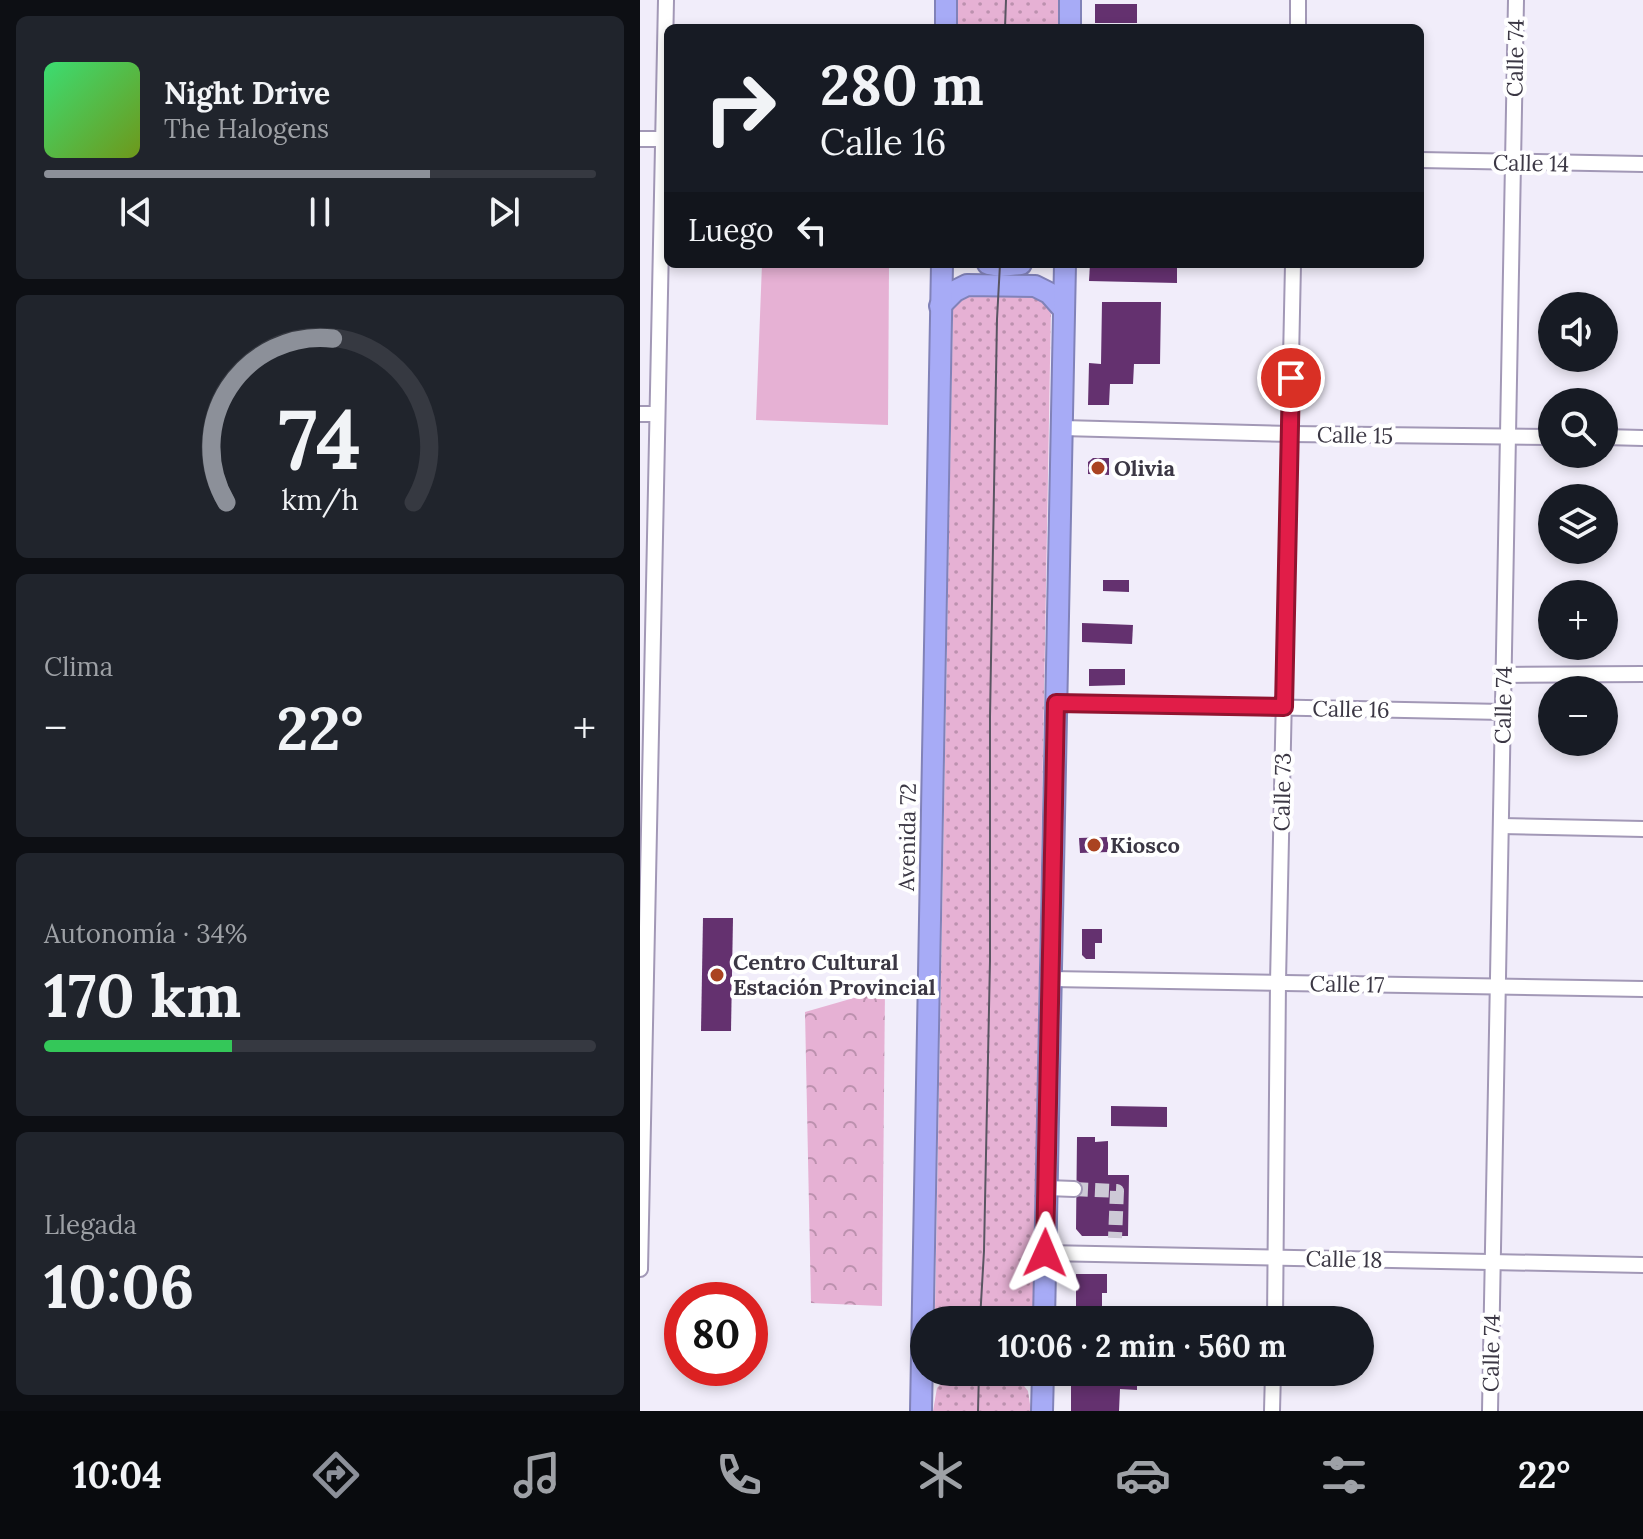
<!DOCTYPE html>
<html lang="es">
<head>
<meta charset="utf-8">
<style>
  :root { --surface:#171b24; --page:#20242c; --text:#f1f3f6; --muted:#9ea1a6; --line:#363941; --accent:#8c9099 }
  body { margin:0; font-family:Lora,serif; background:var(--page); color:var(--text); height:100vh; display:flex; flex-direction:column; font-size:30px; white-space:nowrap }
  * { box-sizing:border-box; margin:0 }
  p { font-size:26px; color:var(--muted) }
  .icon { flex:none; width:44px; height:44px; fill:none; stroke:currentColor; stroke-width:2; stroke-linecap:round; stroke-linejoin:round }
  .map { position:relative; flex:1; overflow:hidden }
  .sheet { display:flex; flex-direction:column; gap:16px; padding:16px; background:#0d0f14; width:640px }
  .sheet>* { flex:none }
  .guide { position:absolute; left:24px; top:24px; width:760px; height:244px; border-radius:12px; box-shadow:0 4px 12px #0003; background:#171b24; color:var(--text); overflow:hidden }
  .fabs { position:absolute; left:898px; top:292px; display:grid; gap:16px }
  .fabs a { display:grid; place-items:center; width:80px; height:80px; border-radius:50%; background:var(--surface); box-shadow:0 4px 12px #0003; font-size:40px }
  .speed { position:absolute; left:24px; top:1282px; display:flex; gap:16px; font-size:40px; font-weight:700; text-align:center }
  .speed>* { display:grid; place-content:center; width:104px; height:104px; border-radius:50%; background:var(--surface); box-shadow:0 4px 12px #0003; line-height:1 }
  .speed .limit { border:12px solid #d22; background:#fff; color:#111 }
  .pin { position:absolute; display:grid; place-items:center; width:68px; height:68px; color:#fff; margin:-34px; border:4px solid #fff; border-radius:50%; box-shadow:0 2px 8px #0007 }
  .me { position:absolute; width:88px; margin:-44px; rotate:1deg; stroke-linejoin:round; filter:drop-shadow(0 0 6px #0008) }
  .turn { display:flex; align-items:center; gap:28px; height:168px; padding:0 24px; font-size:36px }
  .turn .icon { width:104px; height:104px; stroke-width:2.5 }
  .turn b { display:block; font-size:56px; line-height:68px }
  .then { display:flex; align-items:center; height:76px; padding:0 24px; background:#0003; gap:16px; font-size:30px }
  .big { font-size:60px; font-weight:800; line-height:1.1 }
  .sheet .card { flex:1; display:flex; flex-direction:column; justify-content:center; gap:12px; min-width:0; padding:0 28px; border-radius:12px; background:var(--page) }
  .sheet .dial { align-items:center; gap:0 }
  .dial svg { height:208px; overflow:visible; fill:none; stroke:var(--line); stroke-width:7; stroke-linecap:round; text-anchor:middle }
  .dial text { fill:var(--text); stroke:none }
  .song { display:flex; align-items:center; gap:24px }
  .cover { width:96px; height:96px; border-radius:12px; background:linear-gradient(135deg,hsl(140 70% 55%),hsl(80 70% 35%)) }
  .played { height:8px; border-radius:4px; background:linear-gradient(90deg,var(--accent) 70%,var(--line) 70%) }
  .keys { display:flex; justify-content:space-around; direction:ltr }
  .heat { display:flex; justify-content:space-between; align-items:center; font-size:44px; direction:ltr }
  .charge { height:12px; border-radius:6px; background:linear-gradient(90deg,#34c759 34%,var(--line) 0) }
  .trip { position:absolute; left:270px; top:1306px; width:464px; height:80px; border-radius:40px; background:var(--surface); box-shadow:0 4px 12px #0003; font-weight:800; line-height:80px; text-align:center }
  .tab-bar { display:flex; height:128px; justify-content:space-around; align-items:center; background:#090b0e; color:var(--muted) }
  .tab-bar .icon { width:56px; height:56px }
  .tab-bar .on { color:var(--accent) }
  .tab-bar b { font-size:36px; color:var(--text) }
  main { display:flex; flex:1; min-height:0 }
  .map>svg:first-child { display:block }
  .grass { fill:url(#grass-dots) }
  .park { fill:url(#park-crowns) }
  .pitch { fill:#e6b1d4 }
  .building { fill:#64316f }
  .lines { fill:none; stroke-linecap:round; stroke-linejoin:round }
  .minor-tunnel { stroke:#cdc9d6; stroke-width:14; stroke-dasharray:14 7; stroke-linecap:butt }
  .minor-casing { stroke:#a298b6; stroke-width:18 }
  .highway-casing { stroke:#8182b8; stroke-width:24 }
  .minor { stroke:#fff; stroke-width:14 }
  .highway { stroke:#a7abf6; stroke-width:20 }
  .tram { stroke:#595562; stroke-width:2 }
  .route-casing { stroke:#92132f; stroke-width:20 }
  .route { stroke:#e11d48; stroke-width:14 }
  .poi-dot { fill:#aa4321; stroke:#fff; stroke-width:3 }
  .labels { text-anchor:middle; stroke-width:8; stroke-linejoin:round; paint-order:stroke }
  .street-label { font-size:22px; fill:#3b3744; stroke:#fff }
  .poi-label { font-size:22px; font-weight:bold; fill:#3b3744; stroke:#fff; text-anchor:start }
</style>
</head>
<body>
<main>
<section class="sheet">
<div class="card">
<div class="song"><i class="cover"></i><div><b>Night Drive</b><p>The Halogens</p></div></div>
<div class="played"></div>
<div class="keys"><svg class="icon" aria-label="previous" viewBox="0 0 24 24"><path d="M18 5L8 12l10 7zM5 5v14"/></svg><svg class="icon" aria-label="pause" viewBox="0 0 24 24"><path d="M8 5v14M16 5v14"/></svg><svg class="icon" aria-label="next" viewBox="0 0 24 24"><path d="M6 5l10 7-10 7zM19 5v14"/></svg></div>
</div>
<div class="card dial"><svg viewBox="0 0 100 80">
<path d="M14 69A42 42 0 1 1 86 69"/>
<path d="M14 69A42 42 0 0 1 55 6" stroke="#8c9099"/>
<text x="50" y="56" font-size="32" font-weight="700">74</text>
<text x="50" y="72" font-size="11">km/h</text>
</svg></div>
<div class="card"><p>Clima</p>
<div class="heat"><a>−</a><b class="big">22°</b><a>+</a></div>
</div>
<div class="card"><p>Autonomía · 34%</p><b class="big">170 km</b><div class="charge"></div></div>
<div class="card"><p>Llegada</p><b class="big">10:06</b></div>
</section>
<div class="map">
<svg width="1003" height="1411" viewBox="0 0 1003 1411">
  <defs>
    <pattern id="grass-dots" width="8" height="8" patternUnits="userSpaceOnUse" patternTransform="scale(2)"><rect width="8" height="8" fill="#e6b1d4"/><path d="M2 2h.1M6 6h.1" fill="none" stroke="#bc91ae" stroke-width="1.8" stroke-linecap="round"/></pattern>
    <pattern id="park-crowns" width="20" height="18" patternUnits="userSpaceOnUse" patternTransform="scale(2)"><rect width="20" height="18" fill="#e6b1d4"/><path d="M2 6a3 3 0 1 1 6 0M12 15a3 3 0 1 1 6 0" fill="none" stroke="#bc91ae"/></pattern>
  </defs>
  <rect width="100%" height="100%" fill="#f1edfa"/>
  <g class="grass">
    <rect x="315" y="0" width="104" height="28"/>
    <polygon points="398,293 411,307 393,1312 390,1320 299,1320 295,1311 313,308 317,299 323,294"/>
    <polygon points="312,1372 373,1372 388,1391 391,1411 293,1411 297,1388"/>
  </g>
  <polygon class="park" points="245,989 242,1306 171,1303 165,1012"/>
  <polygon class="pitch" points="122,264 249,264 248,425 116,420"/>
  <g class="building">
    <rect x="455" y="4" width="42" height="19"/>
    <polygon points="450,264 537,264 537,283 449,281"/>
    <polygon points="462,302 521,302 520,364 494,364 493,384 470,384 469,405 448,405 449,363 461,364"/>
    <polygon points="453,458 469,458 469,475 448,474 448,462"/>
    <polygon points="463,580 489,580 489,592 463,591"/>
    <polygon points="442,623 493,625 492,644 442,642"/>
    <polygon points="449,669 485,669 485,685 449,686"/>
    <polygon points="468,837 468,852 440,853 439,838"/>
    <polygon points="63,918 93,918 91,1031 61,1031"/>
    <polygon points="442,929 462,929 462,943 455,943 455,959 446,959 442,955"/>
    <polygon points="471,1106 527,1107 527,1127 471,1126"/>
    <polygon points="437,1137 455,1137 455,1142 468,1141 468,1175 489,1175 488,1236 442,1236 436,1229"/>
    <polygon points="436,1274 467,1274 467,1293 462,1293 462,1310 436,1311"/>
    <polygon points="431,1379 497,1379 497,1390 480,1389 479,1411 431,1411"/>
  </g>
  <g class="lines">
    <polyline class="minor-tunnel" points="434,1189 477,1191 475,1238"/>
    <g class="minor-casing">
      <g id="minor">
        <polyline points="658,28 658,0"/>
        <polyline points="0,139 23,139"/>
        <polyline points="780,160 1003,164"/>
        <polyline points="0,414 17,414"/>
        <polyline points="422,428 651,434 912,437"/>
        <polyline points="964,437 1003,438"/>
        <polyline points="863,675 1003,674"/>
        <polyline points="416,703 863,712"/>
        <polyline points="861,826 1003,829"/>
        <polyline points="411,979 1003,989"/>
        <polyline points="407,1188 434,1189"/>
        <polyline points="405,1253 1003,1265"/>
        <polyline points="0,1269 26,0"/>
        <polyline points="635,1320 638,982 653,264"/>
        <polyline points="632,1411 633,1372"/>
        <polyline points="850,1411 876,0"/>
      </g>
    </g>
    <g class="highway-casing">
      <g id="highway">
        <polyline points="306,28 306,0"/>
        <polyline points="430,28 430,0"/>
        <polyline points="348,264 360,266 381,264"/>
        <polyline points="300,306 315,291 327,285 395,286 409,293 424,310"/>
        <polyline points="404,1320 425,264"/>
        <polyline points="281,1411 302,264"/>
        <polyline points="402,1411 403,1372"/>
      </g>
    </g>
    <use href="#minor" class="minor"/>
    <use href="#highway" class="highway"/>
    <g class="tram">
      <polyline points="365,28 366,0"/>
      <polyline points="340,1320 344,1251 350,961 350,717 357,319 360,264"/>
      <polyline points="338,1411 339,1372"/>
    </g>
  </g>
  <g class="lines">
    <g class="route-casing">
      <polyline id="route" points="405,1253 416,703 644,707 651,378"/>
    </g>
    <use href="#route" class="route"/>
  </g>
  <g class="poi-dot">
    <circle cx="458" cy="468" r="8"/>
    <circle cx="454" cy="845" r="8"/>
    <circle cx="77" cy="975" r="8"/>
  </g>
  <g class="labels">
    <g class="street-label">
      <text transform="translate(875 58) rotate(-89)" y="8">Calle 74</text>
      <text transform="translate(891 163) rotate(1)" y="8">Calle 14</text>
      <text transform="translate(715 435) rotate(1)" y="8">Calle 15</text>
      <text transform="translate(863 705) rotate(-89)" y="8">Calle 74</text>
      <text transform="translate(711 709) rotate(1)" y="8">Calle 16</text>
      <text transform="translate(642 792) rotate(-89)" y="8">Calle 73</text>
      <text transform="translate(267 837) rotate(-89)" y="8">Avenida 72</text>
      <text transform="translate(707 984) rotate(1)" y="8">Calle 17</text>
      <text transform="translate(704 1259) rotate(1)" y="8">Calle 18</text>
      <text transform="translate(851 1353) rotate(-89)" y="8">Calle 74</text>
    </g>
    <g class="poi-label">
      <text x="474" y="476">Olivia</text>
      <text x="470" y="853">Kiosco</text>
      <text x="93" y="970">Centro Cultural<tspan x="93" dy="25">Estación Provincial</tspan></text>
    </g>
  </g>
</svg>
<div class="fabs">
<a><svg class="icon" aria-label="sound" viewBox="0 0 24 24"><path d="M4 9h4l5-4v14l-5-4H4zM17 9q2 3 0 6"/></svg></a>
<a><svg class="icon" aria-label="search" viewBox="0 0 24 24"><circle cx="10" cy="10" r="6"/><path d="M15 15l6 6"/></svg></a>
<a><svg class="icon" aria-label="layers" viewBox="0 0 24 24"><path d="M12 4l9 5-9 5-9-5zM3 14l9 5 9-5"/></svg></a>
<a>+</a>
<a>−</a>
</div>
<div class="speed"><div class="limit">80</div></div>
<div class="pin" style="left:651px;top:378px;background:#d93025"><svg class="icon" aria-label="arrive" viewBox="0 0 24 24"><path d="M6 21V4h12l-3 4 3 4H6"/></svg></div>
<svg class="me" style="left:405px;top:1253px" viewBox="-20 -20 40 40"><path d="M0-17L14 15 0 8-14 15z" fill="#e11d48" stroke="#fff" stroke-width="4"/></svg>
<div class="trip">10:06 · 2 min · 560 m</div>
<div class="guide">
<div class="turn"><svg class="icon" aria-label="right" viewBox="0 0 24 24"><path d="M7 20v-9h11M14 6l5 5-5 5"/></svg><div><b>280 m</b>Calle 16</div></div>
<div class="then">Luego<svg class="icon" aria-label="left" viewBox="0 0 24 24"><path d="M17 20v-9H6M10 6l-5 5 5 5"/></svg></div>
</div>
</div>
</main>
<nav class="tab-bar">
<b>10:04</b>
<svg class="icon on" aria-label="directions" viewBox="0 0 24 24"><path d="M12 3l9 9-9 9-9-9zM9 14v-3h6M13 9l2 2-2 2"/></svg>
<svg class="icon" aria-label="music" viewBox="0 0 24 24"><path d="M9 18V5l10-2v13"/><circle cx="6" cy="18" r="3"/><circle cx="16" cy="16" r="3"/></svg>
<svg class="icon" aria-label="phone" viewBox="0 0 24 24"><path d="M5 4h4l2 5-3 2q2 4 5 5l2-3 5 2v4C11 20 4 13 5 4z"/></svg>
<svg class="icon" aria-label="climate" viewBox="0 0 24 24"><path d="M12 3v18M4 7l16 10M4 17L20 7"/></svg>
<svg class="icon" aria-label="car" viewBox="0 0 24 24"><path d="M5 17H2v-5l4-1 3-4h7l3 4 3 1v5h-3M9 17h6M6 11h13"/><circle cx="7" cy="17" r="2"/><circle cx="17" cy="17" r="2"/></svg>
<svg class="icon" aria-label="filters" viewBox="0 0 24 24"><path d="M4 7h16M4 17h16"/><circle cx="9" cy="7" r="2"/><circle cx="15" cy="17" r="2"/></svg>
<b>22°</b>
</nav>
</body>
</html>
